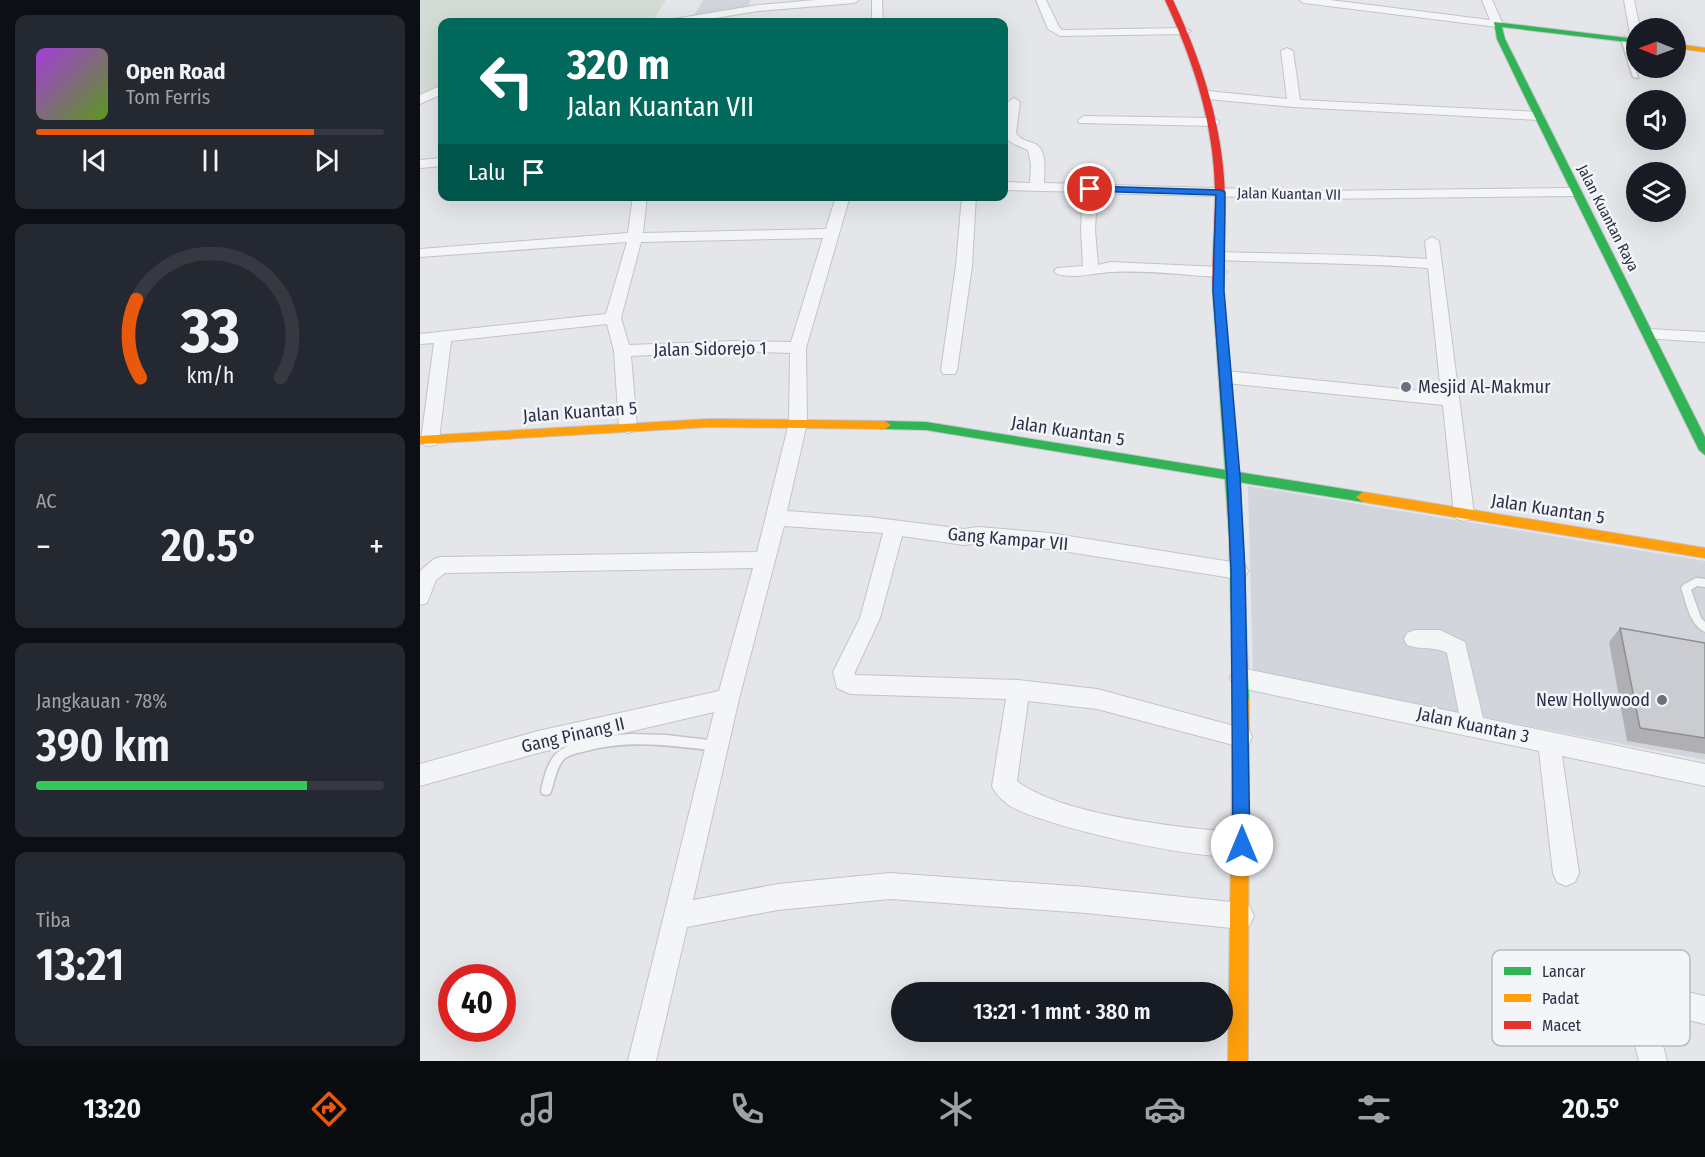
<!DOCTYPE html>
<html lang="id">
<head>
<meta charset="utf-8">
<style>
  :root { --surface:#171b24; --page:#242831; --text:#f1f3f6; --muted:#9ea1a6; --line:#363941; --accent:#ea580c }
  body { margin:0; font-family:"Fira Sans Condensed",sans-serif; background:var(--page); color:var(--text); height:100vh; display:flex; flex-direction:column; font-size:22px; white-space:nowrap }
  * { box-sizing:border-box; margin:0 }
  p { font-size:20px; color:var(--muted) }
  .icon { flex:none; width:33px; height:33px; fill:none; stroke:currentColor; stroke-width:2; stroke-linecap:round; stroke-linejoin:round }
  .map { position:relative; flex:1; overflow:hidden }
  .drawer { display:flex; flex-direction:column; gap:15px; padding:15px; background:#0d0f14; width:420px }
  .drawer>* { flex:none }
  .top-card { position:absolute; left:18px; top:18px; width:570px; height:183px; border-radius:12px; box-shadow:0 6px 24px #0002; background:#00695c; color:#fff; overflow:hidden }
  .needle { width:39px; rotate:271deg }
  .fabs { position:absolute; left:1206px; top:18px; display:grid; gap:12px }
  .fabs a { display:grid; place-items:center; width:60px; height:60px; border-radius:50%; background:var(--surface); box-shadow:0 6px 24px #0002; font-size:30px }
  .speed { position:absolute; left:18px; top:964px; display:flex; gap:12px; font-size:30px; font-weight:700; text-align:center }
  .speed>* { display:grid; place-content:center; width:78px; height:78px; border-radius:50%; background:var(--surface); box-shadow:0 6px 24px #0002; line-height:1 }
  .speed .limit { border:9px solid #d22; background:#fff; color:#111 }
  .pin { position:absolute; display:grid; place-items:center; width:51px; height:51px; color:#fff; margin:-26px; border:3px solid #fff; border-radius:50%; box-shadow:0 2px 6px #0007 }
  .me { position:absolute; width:66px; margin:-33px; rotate:0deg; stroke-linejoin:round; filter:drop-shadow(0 0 4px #0008) }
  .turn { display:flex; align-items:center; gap:21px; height:126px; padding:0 30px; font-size:27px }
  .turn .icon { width:78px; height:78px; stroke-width:2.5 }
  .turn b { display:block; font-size:42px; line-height:51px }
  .then { display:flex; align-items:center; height:57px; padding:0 30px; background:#0003; gap:12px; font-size:22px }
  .big { font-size:45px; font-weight:600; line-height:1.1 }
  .drawer .tile { flex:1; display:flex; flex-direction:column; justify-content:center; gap:9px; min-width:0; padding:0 21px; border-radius:12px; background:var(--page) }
  .drawer .dial { align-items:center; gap:0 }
  .dial svg { height:156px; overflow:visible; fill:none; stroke:var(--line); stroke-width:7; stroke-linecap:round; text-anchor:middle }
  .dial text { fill:var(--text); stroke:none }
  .song { display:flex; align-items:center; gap:18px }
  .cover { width:72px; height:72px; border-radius:9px; background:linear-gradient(135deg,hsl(280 70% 55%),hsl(90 70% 35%)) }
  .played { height:6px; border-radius:3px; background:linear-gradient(90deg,var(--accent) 80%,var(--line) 80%) }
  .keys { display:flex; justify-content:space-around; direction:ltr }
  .heat { display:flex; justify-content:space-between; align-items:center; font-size:33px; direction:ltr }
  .charge { height:9px; border-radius:4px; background:linear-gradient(90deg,#34c759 78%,var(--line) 0) }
  .trip { position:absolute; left:471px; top:982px; width:342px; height:60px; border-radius:30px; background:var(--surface); box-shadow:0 6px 24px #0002; font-weight:600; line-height:60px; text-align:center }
  .tabs { display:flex; height:96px; justify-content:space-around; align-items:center; background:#090b0e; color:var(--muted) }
  .tabs .icon { width:42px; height:42px }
  .tabs .current { color:var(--accent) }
  .tabs b { font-size:27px; color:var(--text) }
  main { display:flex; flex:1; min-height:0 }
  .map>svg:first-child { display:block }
  .built { fill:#d3d5dd }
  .green { fill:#d4ddd5 }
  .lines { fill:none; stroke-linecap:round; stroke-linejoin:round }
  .lane-casing { stroke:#c3c4c8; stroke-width:3 }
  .street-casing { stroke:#c3c4c8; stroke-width:2 }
  .fast-casing { stroke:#c3c4c8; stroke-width:2 }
  .slow-casing { stroke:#c3c4c8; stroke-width:2 }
  .jam-casing { stroke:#c3c4c8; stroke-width:2 }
  .lane { fill:#f4f5f7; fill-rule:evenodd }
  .street { fill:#f4f5f7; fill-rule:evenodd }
  .fast { fill:#30b455; fill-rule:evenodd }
  .slow { fill:#ff9f0a; fill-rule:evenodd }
  .jam { fill:#e5322d; fill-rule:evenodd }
  .wall { fill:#afafb4 }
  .building { fill:#cbccd1; stroke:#8e8f92; stroke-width:1.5 }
  .route { fill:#1a73e8; stroke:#114b97; stroke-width:1.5 }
  .poi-dot { fill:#6b707f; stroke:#f3f5f9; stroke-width:2 }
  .labels { text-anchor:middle; stroke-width:5; stroke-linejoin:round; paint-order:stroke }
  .far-street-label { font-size:15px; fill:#2a3045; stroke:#f3f5f9 }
  .street-label { font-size:18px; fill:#2a3045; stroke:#f3f5f9 }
  .poi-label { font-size:18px; fill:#2a3045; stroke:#f3f5f9; text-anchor:start }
  .key { fill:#f3f5f9; stroke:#b7bac3; stroke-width:1.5 }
  .key-label { font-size:16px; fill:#2a3045 }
</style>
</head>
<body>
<main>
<section class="drawer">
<div class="tile">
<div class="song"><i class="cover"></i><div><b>Open Road</b><p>Tom Ferris</p></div></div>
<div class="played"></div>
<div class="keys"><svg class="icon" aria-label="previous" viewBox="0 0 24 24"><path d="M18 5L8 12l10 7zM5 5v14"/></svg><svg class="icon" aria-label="pause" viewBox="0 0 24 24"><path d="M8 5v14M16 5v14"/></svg><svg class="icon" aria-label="next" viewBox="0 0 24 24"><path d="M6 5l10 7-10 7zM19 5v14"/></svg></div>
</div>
<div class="tile dial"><svg viewBox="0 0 100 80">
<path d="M14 69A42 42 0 1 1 86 69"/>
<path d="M14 69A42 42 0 0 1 12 29" stroke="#ea580c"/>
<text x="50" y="56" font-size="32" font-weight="700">33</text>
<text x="50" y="72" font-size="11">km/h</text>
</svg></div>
<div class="tile"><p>AC</p>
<div class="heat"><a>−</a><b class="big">20.5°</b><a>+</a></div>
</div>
<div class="tile"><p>Jangkauan · 78%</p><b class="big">390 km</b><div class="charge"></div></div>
<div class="tile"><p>Tiba</p><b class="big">13:21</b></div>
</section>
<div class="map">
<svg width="1285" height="1061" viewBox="0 0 1285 1061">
  <rect width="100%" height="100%" fill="#e5e6ea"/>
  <g class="built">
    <polygon points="283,0 331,0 327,8 274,16"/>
    <polygon points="828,486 1285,561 1285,760 833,673"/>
  </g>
  <polygon class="green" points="0,0 246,0 232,22 22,22 22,87 0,97"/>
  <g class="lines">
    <g class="lane-casing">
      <g id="lane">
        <polygon points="1204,37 1207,39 1218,78 1213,77 1201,39"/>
        <path d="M 1276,578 L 1285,579 L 1285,587 L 1277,586 L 1271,590 L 1281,618 L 1285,622 L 1285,632 C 1269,624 1267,604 1261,588 L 1263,585 Z"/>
        <path d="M 212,734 L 246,735 L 297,741 L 301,743 L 302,746 L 301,749 L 297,751 C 253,746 210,739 166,751 C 158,753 150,754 144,759 C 135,769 135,782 130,794 L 126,795 L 122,794 L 121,790 C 124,778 127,764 135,755 C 148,740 193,735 212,734 Z"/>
      </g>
    </g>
    <g class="street-casing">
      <g id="street">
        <polygon points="395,0 439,0 434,3 338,11 271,22 248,22 254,19 338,5"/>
        <polygon points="452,0 462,0 463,22 452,22"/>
        <polygon points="616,0 626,0 639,27 642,30 765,28 771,31 765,34 640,36 628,29"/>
        <polygon points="879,0 910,0 1070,20 1062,0 1072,0 1083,24 1077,27 884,3"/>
        <polygon points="1204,0 1214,0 1220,28 1216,28 1216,37 1210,34"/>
        <polygon points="867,48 873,51 880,100 1119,112 1125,116 1119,120 874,107 788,99 782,95 788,91 867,99 861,51"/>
        <polygon points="22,85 22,94 0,104 0,95"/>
        <path d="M 594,98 L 600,102 L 596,133 C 601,140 605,140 613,143 C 628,148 624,171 624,183 L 894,191 L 1155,188 L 1162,192 L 1155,196 L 894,199 L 677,193 L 675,230 L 678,265 L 691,262 L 799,267 L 807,272 L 799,277 C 764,275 727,270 692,272 C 673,273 655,279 637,274 L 634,271 L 637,268 L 663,266 L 661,230 L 663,192 L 584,190 L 584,182 L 610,183 L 611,164 L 608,150 C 577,138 580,133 588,102 Z"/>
        <polygon points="664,116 794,118 800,122 794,126 659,123 658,120"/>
        <polygon points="22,158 22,166 0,168 0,160"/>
        <path d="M 213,196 L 227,196 L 223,233 L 406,229 L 416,196 L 430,196 L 386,348 L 387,423 L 367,511 L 449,517 L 544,529 L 558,527 L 630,533 L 818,563 L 825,565 L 828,571 L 825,577 L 818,579 L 630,549 L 558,543 L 544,545 L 482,536 L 460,618 L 435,672 L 435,675 L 598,680 L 677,689 L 829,730 L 832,737 L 829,744 L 821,747 L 677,709 L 608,701 L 597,781 C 642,816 763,828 822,833 L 831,836 L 834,845 L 831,854 C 798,867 623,826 590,806 C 582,800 576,795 572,786 L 586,699 L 430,694 L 417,688 L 413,672 L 440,618 L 463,533 L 364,526 L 319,699 L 273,900 L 358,884 L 470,873 L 666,887 L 821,903 L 830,907 L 834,916 L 830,925 L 821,929 L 666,913 L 470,899 L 358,910 L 267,927 L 236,1061 L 208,1061 L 294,712 L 118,753 L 0,786 L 0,764 L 118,731 L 299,691 L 333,568 L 25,573 L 16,580 L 7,603 L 0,605 L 0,571 L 14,559 L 21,557 L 337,552 L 369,423 L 370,353 L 313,351 L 211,356 L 217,427 L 214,431 L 208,433 L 202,431 L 199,427 L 194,351 L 187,324 L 31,341 L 19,440 L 16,445 L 10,446 L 4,445 L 1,440 L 14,343 L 0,344 L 0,334 L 186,314 L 207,242 L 0,257 L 0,249 L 208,233 ZM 403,238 L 371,342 L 313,341 L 209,345 L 201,318 L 221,242 Z"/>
        <polygon points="542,196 556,196 552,266 537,370 535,374 523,374 521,370 536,266"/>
        <path d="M 1012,237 L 1019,241 L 1054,514 L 1051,519 L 1044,521 L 1037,519 L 1034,514 L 1023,405 L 806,383 L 800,381 L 798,377 L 800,373 L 806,371 L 1021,393 L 1008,268 C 938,263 868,263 799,260 L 792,256 L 799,252 C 868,254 938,254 1007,259 L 1005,241 Z"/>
        <polygon points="1230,329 1285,332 1285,342 1224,338 1222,334 1224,330"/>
        <path d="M 995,630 L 1020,630 L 1045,642 L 1063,718 L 1285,764 L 1285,786 L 1142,756 L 1159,873 L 1155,882 L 1146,886 L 1137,882 L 1133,873 L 1119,751 L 821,688 L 813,685 L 810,678 L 813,671 L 821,668 L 1039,713 L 1027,653 C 1014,646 1001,650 987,645 L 984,639 L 987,633 Z"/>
        <polygon points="1133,962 1285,996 1285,1024 1234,1012 1247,1061 1219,1061 1205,1005 1124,984 1120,975 1124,966"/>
      </g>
    </g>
    <g class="fast-casing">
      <g id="fast">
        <polygon points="1074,22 1216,39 1216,43 1082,27 1085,39 1285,437 1285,455 1279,450 1102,91 1077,39"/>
        <polygon points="798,294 803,297 818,472 943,492 950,497 943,502 818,482 823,536 829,700 826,705 821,707 816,705 813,700 809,536 805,479 506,430 465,429 459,425 465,421 506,422 805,470 793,297"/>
      </g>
    </g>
    <g class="slow-casing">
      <g id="slow">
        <polygon points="1256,44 1285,48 1285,52 1256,48"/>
        <polygon points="289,419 465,421 471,425 465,429 289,427 0,444 0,436"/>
        <polygon points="943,492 1285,548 1285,558 943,502 936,497"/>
        <polygon points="821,693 826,695 829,700 828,1061 808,1061 813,700 816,695"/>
      </g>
    </g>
    <g class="jam-casing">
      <path id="jam" d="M 745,0 L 753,0 C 782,62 803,126 805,195 C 806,229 802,263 803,297 L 798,300 L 793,297 C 791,263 795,229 795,195 C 795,127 774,62 745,0 Z"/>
    </g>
    <use href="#lane" class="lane"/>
    <use href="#street" class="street"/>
    <use href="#fast" class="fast"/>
    <use href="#slow" class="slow"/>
    <use href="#jam" class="jam"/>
  </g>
  <polygon class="wall" points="1200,628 1285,643 1285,754 1207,741 1189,642"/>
  <polygon class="building" points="1200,628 1285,643 1285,738 1220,728"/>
  <polygon class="route" points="670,186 801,190 805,192 804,291 820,476 825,571 830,845 828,851 822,854 815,851 813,845 811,571 807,476 793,291 796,195 667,191 667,187"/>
  <g class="poi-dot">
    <circle cx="986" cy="387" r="6"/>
    <circle cx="1242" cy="700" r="6"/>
  </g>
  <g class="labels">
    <g class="far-street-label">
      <text transform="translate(869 194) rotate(1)" y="5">Jalan Kuantan VII</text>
      <text transform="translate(1188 218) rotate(63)" y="5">Jalan Kuantan Raya</text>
    </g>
    <g class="street-label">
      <text transform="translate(290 349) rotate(-1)" y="6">Jalan Sidorejo 1</text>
      <text transform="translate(160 412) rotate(-4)" y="6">Jalan Kuantan 5</text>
      <text transform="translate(648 431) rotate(9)" y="6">Jalan Kuantan 5</text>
      <text transform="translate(1128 509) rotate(9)" y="6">Jalan Kuantan 5</text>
      <text transform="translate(588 539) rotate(5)" y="6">Gang Kampar VII</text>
      <text transform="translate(1053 725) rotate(12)" y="6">Jalan Kuantan 3</text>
      <text transform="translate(153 735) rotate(-13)" y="6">Gang Pinang II</text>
    </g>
    <g class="poi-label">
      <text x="998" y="393">Mesjid Al-Makmur</text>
      <text x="1230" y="706" text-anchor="end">New Hollywood</text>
    </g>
  </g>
  <rect x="1072" y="950" width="198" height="96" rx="9" class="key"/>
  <rect x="1084" y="967" width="27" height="8" fill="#30b455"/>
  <rect x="1084" y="994" width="27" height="8" fill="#ff9f0a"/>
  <rect x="1084" y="1021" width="27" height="8" fill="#e5322d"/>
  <g class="key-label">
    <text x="1122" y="977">Lancar</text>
    <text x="1122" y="1004">Padat</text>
    <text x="1122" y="1031">Macet</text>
  </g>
</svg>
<div class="fabs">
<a><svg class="needle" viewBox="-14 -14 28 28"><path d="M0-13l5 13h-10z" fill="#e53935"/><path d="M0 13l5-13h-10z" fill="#9ea1a6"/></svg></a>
<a><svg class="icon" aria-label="sound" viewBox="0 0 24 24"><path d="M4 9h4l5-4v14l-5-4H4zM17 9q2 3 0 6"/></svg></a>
<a><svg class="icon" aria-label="layers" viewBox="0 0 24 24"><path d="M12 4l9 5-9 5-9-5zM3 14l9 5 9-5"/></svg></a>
</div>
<div class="speed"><div class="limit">40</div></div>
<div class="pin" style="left:670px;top:189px;background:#d93025"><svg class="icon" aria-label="arrive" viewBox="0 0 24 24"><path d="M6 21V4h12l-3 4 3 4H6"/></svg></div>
<svg class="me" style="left:822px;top:845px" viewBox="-20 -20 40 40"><circle r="19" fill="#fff"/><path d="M0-13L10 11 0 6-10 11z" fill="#1a73e8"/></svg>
<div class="trip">13:21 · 1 mnt · 380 m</div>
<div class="top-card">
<div class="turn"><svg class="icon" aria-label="left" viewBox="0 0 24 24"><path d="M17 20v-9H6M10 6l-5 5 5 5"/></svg><div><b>320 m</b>Jalan Kuantan VII</div></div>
<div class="then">Lalu<svg class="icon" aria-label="arrive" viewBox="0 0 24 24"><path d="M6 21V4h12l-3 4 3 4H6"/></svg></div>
</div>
</div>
</main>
<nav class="tabs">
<b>13:20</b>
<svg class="icon current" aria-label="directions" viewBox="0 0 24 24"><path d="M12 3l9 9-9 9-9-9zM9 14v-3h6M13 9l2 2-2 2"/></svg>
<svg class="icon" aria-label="music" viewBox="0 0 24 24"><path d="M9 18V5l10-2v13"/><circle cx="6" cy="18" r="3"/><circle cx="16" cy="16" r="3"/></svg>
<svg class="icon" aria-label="phone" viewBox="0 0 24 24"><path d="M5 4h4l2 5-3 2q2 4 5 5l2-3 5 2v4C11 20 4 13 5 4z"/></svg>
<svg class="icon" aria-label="climate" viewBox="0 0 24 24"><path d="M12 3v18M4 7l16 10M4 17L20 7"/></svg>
<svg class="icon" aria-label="car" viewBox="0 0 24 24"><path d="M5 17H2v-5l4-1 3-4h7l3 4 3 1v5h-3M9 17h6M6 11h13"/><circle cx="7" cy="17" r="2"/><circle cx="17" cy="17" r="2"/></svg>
<svg class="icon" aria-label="filters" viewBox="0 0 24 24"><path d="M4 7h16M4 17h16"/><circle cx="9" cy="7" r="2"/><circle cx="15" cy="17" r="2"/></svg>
<b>20.5°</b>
</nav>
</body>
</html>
